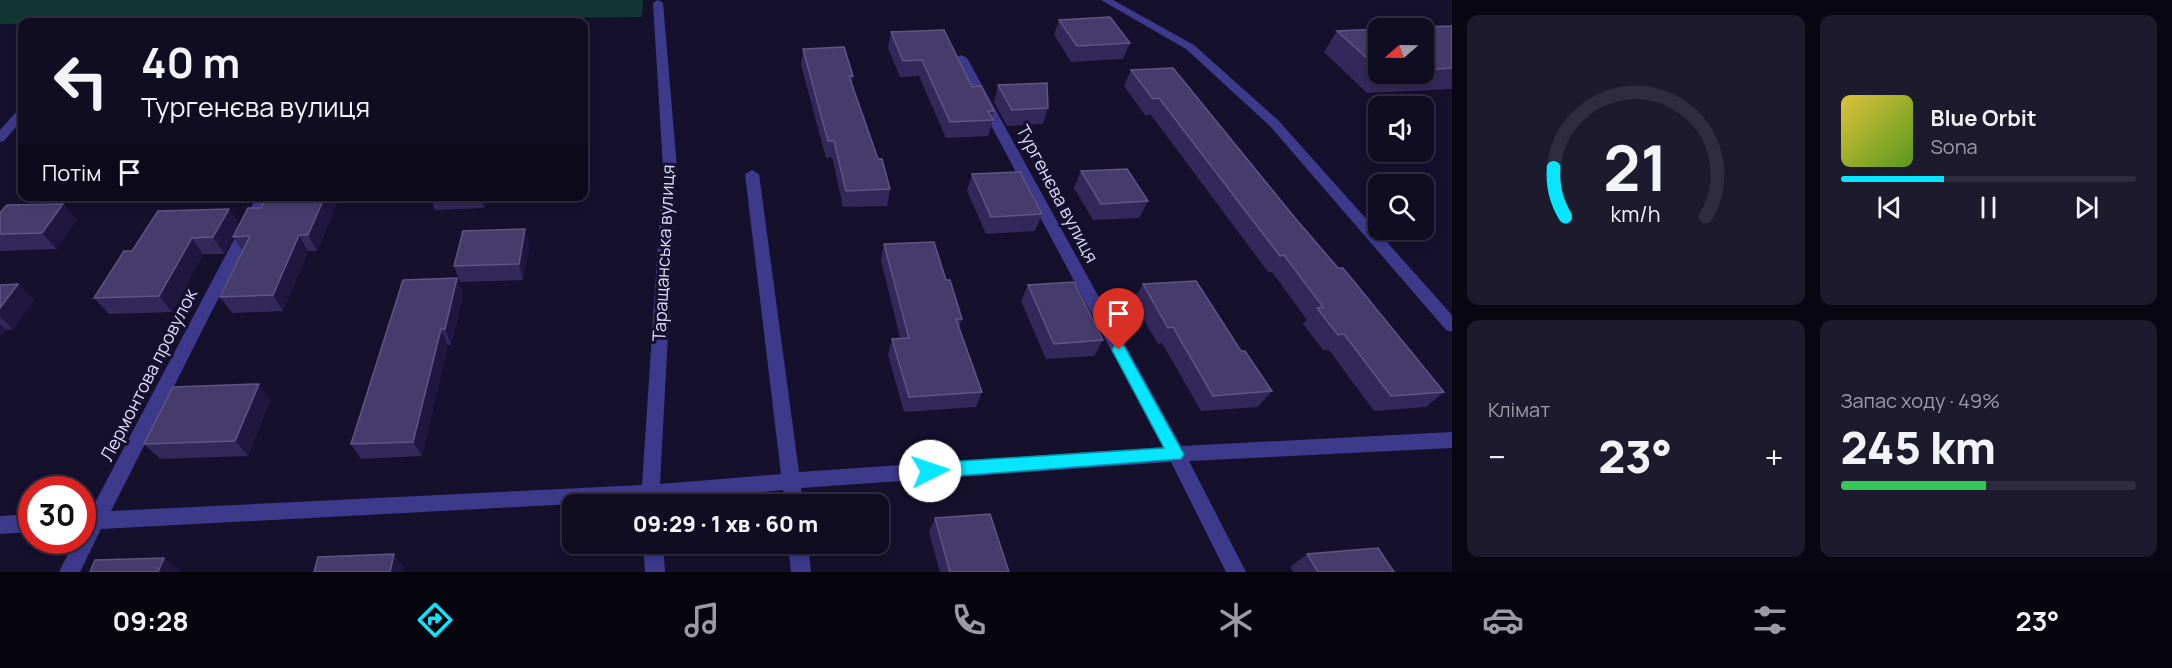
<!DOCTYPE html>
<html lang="uk">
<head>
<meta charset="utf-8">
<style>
  :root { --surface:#100c21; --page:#1e1a2e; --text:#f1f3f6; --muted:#9c9ba5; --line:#302c3f; --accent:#07e5ff }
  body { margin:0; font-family:Manrope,sans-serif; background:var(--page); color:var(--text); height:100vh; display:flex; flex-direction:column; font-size:22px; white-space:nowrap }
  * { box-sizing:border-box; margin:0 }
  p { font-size:20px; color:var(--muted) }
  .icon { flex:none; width:33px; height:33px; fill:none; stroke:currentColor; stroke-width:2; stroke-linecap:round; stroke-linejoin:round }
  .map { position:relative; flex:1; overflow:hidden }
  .side { display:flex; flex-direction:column; gap:15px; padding:15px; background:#090712; width:720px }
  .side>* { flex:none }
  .banner { position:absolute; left:18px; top:18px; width:570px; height:183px; border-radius:12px; box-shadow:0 3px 9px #0003,0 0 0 2px var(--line); background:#100c21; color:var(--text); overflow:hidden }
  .needle { width:39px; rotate:250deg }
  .buttons { position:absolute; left:1368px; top:18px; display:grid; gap:12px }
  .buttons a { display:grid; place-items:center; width:66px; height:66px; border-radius:12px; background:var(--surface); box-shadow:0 3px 9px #0003,0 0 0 2px var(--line); font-size:30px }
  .speed { position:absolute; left:18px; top:476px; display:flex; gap:12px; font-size:30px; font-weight:700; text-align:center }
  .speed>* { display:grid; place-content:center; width:78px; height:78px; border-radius:50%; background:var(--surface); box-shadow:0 3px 9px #0003,0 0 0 2px var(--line); line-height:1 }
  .speed .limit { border:9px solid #d22; background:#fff; color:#111 }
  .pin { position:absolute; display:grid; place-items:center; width:51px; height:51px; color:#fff; margin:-62px -26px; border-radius:50% 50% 50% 0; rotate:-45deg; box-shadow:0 0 6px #0007 }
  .pin .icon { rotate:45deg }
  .me { position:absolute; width:66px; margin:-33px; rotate:86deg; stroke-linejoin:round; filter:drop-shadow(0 0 4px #0008) }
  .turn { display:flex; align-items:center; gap:21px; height:126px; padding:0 24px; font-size:27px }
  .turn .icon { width:78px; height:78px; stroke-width:2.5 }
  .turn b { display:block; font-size:42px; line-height:51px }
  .then { display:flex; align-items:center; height:57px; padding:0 24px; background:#0003; gap:12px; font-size:22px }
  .big { font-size:45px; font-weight:800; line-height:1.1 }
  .side .card { flex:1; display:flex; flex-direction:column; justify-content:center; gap:9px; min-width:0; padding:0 21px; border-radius:12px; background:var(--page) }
  .side .dial { align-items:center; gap:0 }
  .dial svg { height:156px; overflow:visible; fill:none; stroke:var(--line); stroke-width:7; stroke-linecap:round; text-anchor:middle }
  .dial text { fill:var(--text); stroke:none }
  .song { display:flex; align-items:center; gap:18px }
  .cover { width:72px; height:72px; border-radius:9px; background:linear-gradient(135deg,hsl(50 70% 55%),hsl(90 70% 35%)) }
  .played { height:6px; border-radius:3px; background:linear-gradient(90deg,var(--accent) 35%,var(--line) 35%) }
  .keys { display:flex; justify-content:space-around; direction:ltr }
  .heat { display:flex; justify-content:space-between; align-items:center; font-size:33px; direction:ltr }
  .charge { height:9px; border-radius:4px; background:linear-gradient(90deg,#34c759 49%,var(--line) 0) }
  .side .tiles { flex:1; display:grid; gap:15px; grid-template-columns:repeat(2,1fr) }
  .trip { position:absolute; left:562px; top:494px; width:327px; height:60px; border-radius:12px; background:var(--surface); box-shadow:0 3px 9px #0003,0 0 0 2px var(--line); font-weight:800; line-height:60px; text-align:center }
  .menu { display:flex; height:96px; justify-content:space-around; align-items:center; background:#06050d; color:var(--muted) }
  .menu .icon { width:42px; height:42px }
  .menu .active { color:var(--accent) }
  .menu b { font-size:27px; color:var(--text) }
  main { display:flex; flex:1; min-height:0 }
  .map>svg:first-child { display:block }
  .green { fill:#133635 }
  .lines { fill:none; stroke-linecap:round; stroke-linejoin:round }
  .minor { fill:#3d3a8c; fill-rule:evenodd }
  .wall { fill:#33285a }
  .shaded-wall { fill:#1f1740 }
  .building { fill:#453c6c; stroke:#5e5583; stroke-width:1.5 }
  .route { fill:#07e5ff; stroke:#0595a6; stroke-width:1.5 }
  .labels { text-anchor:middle; stroke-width:6; stroke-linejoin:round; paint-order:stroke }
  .street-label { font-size:18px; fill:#dfdbff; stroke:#15102c }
</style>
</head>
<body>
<main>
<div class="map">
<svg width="1452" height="572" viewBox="0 0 1452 572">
  <rect width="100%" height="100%" fill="#15102c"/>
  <polygon class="green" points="0,0 643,0 642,17 0,24"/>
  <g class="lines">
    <g class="minor">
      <polygon points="658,0 663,3 677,168 660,484 781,474 745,174 752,170 759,174 799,472 1163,447 955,58 961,55 967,58 1181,446 1452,432 1452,448 1189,461 1246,572 1226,572 1171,462 801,488 803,504 785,504 783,490 660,501 659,504 641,504 641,502 573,504 101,529 80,572 59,572 75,540 82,540 82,512 90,512 257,196 270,196 111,511 642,485 663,168 653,3"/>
      <polygon points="1101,0 1113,0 1194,45 1278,120 1452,315 1452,332 1446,330 1270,126 1186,49"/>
      <polygon points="18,110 22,110 22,120 4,141 0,142 0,130"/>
      <polygon points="32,514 32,532 0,534 0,516"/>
      <polygon points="643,543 663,543 665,572 645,572"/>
      <polygon points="788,543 808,543 811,572 791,572"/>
    </g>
  </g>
  <g class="wall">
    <polygon points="1059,20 1130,43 1123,59 1071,62 1054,35"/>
    <polygon points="1452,26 1452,89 1367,93 1324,52 1337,31 1378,29 1378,74 1424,74 1424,28"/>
    <polygon points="891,32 972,87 994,111 992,118 993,120 988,136 946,138 919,76 900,77 888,48"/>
    <polygon points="803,49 853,76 852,86 878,159 890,189 887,206 843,207 832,157 826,158 801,65"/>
    <polygon points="1131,70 1295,218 1444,392 1426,407 1374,411 1329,350 1323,350 1303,324 1307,320 1272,272 1268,272 1151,115 1145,115 1124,86"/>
    <polygon points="998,85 1048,108 1043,124 1007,126 994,102"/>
    <polygon points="1081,171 1148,201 1139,218 1093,220 1074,188"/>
    <polygon points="972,174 1042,214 1035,231 986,234 967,191"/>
    <polygon points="340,196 317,251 308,251 283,311 232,313 220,297 243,252 233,237 261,208"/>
    <polygon points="430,196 486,196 484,208 435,210"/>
    <polygon points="63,204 77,220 56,249 0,251 0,213"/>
    <polygon points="229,209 239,225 224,254 203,254 172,312 109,314 94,298 132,251"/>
    <polygon points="525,229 529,246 523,280 460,282 454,266"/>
    <polygon points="884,244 946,280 962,319 959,327 982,392 976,407 904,412 888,355 892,339 900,338 881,260"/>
    <polygon points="457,278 463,295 451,345 448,345 422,456 361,459 351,444"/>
    <polygon points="18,284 34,300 13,329 6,330 0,337 0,285"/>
    <polygon points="1143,284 1241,351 1272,391 1258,407 1201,411 1162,343 1158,344 1133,301"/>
    <polygon points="1028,285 1103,340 1094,356 1046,359 1021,301"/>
    <polygon points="259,384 270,400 248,456 160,459 144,444"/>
    <polygon points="935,518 1009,572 940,572 929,532"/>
    <polygon points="1307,554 1394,572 1293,572 1290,567"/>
  </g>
  <g class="shaded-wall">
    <polygon points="325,196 340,196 317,251 308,235"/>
    <polygon points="480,196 486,196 484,208"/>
    <polygon points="63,204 77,220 56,249 42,233"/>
    <polygon points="229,209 239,225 224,254 213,237"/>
    <polygon points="525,229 529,246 523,280 519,264"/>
    <polygon points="299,235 308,251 283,311 273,295"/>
    <polygon points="192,238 203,254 172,312 159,296"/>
    <polygon points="457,278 463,295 451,345 445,329"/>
    <polygon points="18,284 34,300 13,329 0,317 0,308"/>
    <polygon points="0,324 6,330 0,337"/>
    <polygon points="441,329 448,345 422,456 413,442"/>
    <polygon points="259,384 270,400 248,456 235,441"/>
    <polygon points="394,554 404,567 403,572 390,572"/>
    <polygon points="164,558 181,571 180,572 158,572"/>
  </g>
  <g class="building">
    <polygon points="1110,17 1130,43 1077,46 1059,20"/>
    <polygon points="1452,26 1452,68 1424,70 1424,28 1392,28"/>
    <polygon points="1378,29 1378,68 1337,31"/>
    <polygon points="944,30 972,87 981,86 994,111 988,111 993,120 950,122 922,60 903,61 891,32"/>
    <polygon points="844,47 853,76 849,76 878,159 882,159 890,189 846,191 834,141 828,141 803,49"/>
    <polygon points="1173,68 1295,218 1338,268 1343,268 1444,392 1391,396 1344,334 1338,335 1317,308 1323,307 1284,255 1280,256 1159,98 1153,99 1131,70"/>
    <polygon points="1047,83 1048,108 1012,110 998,85"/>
    <polygon points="1127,169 1148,201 1101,204 1081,171"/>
    <polygon points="1020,172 1042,214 991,217 972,174"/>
    <polygon points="267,196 325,196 308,235 299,235 273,295 220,297 250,236 233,237 248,208 261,208"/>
    <polygon points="63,204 42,233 0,234 0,213 7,205"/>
    <polygon points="229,209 213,237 192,238 159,296 94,298 124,251 132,251 158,211"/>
    <polygon points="525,229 519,264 454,266 463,231"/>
    <polygon points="934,242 946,280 950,280 962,319 956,319 982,392 909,397 892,339 909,338 884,244"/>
    <polygon points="457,278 445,329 441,329 413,442 351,444 403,280"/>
    <polygon points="1196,281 1241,351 1245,351 1272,391 1213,396 1173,327 1168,328 1143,284"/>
    <polygon points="1074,282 1103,340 1054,344 1028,285"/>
    <polygon points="18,284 0,308 0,285"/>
    <polygon points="259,384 235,441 144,444 173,387"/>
    <polygon points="990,514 1009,572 950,572 935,518"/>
    <polygon points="1378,548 1394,572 1318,572 1307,554"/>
    <polygon points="394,554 390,572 314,572 318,557"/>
    <polygon points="164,558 158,572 90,572 95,560"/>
  </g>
  <polygon class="route" points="1119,344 1124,346 1181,449 1184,454 1181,459 930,478 924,476 922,471 924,465 930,463 1164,448 1112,350 1114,346"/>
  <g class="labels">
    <g class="street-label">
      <text transform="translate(1057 194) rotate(62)" y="6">Тургенєва вулиця</text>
      <text transform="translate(664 253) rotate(-87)" y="6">Таращанська вулиця</text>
      <text transform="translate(149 375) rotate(-63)" y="6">Лермонтова провулок</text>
    </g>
  </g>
</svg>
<div class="buttons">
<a><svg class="needle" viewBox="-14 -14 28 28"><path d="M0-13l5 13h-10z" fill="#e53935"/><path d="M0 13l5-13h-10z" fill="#9c9ba5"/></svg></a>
<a><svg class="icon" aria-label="sound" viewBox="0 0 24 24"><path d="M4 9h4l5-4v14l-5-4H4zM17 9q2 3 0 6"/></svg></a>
<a><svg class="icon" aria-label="search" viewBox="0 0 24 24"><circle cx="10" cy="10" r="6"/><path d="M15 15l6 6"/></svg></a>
</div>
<div class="speed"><div class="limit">30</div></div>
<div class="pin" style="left:1119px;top:350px;background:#d93025"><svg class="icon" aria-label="arrive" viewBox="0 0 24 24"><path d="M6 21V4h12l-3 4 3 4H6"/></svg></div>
<svg class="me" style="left:930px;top:471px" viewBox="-20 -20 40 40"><circle r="19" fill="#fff"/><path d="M0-13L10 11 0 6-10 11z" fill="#07e5ff"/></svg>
<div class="trip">09:29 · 1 хв · 60 m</div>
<div class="banner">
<div class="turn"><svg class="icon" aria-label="left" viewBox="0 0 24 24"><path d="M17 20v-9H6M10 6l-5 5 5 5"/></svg><div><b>40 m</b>Тургенєва вулиця</div></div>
<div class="then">Потім<svg class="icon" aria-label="arrive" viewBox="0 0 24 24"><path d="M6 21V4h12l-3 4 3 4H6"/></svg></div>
</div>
</div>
<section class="side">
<div class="tiles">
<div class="card dial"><svg viewBox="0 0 100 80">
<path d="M14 69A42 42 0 1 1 86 69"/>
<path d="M14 69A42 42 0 0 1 8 44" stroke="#07e5ff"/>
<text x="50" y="56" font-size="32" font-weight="700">21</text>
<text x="50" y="72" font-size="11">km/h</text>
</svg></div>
<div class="card">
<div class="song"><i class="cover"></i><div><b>Blue Orbit</b><p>Sona</p></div></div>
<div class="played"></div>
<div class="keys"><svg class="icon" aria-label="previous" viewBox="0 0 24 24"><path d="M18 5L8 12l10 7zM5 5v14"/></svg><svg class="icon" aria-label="pause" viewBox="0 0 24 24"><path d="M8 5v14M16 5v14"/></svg><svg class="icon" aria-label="next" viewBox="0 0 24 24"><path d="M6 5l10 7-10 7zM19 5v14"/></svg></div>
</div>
<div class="card"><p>Клімат</p>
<div class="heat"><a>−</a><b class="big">23°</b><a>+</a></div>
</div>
<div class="card"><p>Запас ходу · 49%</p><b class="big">245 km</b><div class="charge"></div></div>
</div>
</section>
</main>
<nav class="menu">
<b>09:28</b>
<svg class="icon active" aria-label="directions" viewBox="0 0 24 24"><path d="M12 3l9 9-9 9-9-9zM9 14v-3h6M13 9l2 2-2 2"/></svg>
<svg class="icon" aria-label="music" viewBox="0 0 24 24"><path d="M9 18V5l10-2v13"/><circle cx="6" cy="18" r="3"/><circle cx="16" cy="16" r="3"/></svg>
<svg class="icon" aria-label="phone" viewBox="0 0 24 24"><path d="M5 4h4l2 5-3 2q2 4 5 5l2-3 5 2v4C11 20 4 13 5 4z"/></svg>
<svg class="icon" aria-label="climate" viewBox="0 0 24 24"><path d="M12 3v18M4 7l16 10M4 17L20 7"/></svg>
<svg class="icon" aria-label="car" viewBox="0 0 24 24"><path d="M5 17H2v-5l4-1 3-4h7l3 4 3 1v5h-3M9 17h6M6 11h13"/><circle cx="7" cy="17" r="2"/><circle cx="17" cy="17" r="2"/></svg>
<svg class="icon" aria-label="filters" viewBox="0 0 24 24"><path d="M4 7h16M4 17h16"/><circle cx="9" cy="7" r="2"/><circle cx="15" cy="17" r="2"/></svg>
<b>23°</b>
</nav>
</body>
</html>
